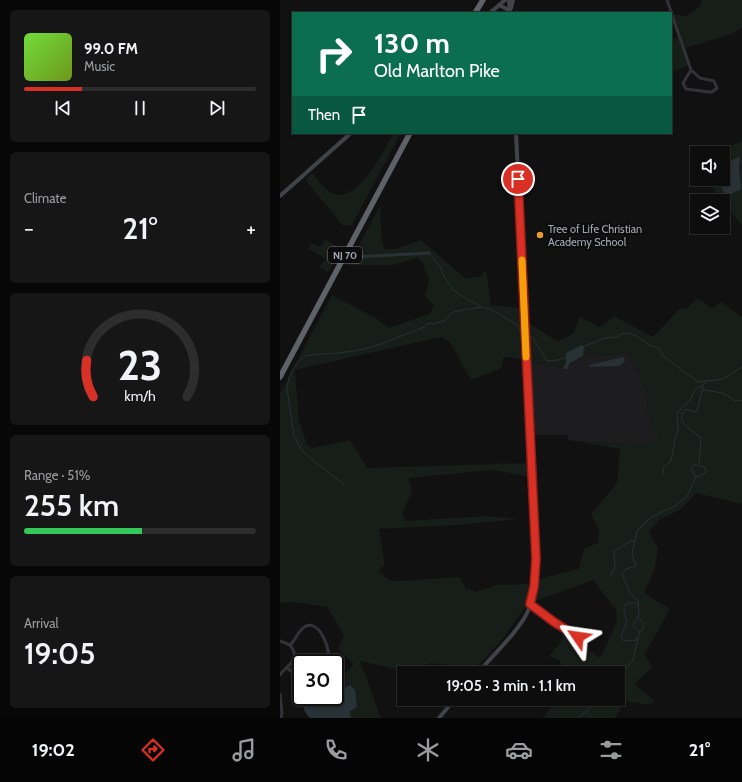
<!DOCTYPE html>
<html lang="en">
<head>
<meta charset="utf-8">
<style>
  :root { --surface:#0d0d0e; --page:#161617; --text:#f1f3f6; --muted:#9a9c9e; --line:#2d2d2e; --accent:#d93025 }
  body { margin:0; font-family:Cabin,sans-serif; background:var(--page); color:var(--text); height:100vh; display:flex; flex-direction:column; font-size:15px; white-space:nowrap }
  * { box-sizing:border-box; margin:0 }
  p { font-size:13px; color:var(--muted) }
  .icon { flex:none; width:22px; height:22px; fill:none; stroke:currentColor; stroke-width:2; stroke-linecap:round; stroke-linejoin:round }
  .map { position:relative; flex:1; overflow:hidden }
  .sheet { display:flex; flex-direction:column; gap:10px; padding:10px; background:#070708; width:280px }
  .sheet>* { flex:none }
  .top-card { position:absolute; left:12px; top:12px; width:380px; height:122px; border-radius:0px; box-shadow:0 1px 3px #0004,0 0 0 1px var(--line); background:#0b6e4f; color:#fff; overflow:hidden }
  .tools { position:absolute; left:410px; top:146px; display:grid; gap:8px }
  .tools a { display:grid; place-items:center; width:40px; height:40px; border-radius:0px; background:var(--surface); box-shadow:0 1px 3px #0004,0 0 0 1px var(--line); font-size:20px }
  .speed { position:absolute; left:12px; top:654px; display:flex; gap:8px; font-size:20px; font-weight:700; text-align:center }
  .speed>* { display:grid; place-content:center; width:52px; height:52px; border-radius:50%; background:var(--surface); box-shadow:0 1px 3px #0004,0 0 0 1px var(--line); line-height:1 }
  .speed .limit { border:2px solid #111; border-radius:6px; background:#fff; color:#111 }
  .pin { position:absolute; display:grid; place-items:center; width:34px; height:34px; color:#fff; margin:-17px; border:2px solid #fff; border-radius:50%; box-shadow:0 1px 4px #0007 }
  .me { position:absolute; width:44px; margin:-22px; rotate:302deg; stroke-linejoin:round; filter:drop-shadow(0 0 3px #0008) }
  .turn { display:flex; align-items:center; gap:14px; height:84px; padding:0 16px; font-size:18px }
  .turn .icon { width:52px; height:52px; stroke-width:2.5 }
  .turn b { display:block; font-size:28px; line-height:34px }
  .then { display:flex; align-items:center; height:38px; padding:0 16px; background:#0003; gap:8px; font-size:15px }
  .big { font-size:30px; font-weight:600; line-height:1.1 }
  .sheet .tile { flex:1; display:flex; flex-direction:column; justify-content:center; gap:6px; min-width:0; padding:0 14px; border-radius:6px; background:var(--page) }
  .sheet .dial { align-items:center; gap:0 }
  .dial svg { height:104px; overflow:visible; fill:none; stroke:var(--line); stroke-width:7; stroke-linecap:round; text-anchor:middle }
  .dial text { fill:var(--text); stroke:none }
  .song { display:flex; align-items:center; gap:12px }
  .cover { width:48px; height:48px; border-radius:6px; background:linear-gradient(135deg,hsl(100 70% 55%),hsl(80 70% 35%)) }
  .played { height:4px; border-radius:2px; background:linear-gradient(90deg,var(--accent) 25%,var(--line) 25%) }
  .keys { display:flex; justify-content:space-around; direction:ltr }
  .heat { display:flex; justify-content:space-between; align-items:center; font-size:22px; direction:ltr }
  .charge { height:6px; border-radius:3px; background:linear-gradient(90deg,#34c759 51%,var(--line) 0) }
  .trip { position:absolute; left:117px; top:666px; width:228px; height:40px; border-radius:0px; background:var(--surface); box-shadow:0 1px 3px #0004,0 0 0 1px var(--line); font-weight:600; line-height:40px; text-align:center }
  .menu { display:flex; height:64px; justify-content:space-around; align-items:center; background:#050506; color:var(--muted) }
  .menu .icon { width:28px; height:28px }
  .menu .selected { color:var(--accent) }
  .menu b { font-size:18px; color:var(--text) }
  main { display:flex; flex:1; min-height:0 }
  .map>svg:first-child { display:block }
  .built { fill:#1d1d1f }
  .green { fill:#171d18; fill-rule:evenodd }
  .water { fill:#283135 }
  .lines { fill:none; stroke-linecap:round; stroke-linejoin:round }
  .stream { stroke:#283135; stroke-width:1 }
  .canal { stroke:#283135; stroke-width:3 }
  .street { stroke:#323337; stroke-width:3 }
  .secondary { stroke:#404347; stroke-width:4 }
  .highway { stroke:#5e6268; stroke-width:5.5 }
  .route-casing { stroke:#8d1f18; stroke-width:10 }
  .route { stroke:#d93025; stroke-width:7 }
  .slow { stroke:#f59e0b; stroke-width:7 }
  .poi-dot { fill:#ea9931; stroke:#0c0c0d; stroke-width:1.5 }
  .labels { text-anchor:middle; stroke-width:4; stroke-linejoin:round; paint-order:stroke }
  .shield { fill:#0c0c0d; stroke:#767a81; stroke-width:1 }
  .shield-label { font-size:10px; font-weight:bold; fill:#a3a9b3 }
  .poi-label { font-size:11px; fill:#a3a9b3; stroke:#0c0c0d; text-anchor:start }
</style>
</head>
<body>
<main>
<section class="sheet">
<div class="tile">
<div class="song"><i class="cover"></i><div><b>99.0 FM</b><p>Music</p></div></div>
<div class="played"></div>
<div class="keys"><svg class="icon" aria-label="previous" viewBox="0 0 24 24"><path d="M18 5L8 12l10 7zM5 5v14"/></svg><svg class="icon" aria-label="pause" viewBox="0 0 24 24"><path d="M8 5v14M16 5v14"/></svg><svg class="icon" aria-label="next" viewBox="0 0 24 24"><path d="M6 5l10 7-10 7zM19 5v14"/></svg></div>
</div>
<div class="tile"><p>Climate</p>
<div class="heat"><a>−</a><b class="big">21°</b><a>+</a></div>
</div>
<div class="tile dial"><svg viewBox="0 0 100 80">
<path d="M14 69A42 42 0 1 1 86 69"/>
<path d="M14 69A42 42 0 0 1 9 41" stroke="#d93025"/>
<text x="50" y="56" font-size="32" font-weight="700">23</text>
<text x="50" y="72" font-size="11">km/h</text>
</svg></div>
<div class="tile"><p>Range · 51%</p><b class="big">255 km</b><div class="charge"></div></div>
<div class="tile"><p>Arrival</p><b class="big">19:05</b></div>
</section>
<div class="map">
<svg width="462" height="718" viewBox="0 0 462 718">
  <rect width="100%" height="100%" fill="#111112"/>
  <polygon class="built" points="311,352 318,356 349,352 368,394 367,413 381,438 365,445 296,441 288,440 288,435 249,435 244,361 285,368"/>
  <g class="green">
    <polygon points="422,0 462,0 462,27 452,34 405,48 411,65 391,72 391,40 401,36 394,14 405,16 420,7"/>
    <path d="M 114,133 L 121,133 L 72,225 L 63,226 L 25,179 L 33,172 C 36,180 42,185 49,191 C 75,211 104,149 114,133 Z"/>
    <polygon points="462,141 462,226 426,179 443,179 443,153 435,153"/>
    <path d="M 100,206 L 102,241 L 105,249 L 115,249 L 141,240 L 186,279 L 201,276 L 206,269 L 211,305 L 238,308 L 250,324 L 277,341 L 293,334 L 300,317 L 320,327 L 334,316 L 373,337 L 399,309 L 407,308 L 418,298 L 432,308 L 441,302 L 462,317 L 462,504 L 416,493 L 400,510 L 380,519 L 369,532 L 378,548 L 375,568 L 364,593 L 390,609 L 364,655 L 373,667 L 354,684 L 375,701 L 370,705 L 345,701 L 335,718 L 263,718 L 269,710 L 274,699 L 338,699 L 338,673 L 286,673 L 284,672 L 279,660 L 269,656 L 281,642 L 283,630 L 320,658 L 337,622 L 336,610 L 313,580 L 248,604 L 220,642 L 196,668 L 151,663 L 130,672 L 80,661 L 101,718 L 30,718 L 24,710 L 25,697 L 55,697 L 55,689 L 66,686 L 60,679 L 74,664 L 58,649 L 64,636 L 47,607 L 13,602 L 0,603 L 0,393 L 52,295 L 94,317 L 109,328 L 149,314 L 154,306 L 145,296 L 149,280 L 142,262 L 138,258 L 112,265 L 68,265 ZM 160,337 L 170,342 L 191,380 L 222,368 L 223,358 L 230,357 L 252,362 L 285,368 L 311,352 L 318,356 L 349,352 L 368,394 L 367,413 L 373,422 L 367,430 L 381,438 L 365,445 L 296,441 L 340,449 L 337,483 L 311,514 L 319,531 L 318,543 L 304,548 L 299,569 L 263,578 L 250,584 L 217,585 L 196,592 L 186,588 L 179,577 L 121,581 L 109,580 L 99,571 L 105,564 L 99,529 L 177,525 L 239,519 L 206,516 L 125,521 L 122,513 L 132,492 L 129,478 L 212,470 L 247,476 L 249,463 L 87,468 L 70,440 L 32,448 L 27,445 L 19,421 L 15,370 Z"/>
    <polygon points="45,239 61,249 48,272 39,267 46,259 28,249 31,243 41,247"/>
  </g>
  <g class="water">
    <polygon points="458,157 460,158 459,167 461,189 447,196 435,179 443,179 443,165"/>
    <polygon points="302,345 304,347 303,356 290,363 287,369 284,369 283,368 286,363 286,353"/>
    <polygon points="343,357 345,361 339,366 308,367 310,365"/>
    <path d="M 70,685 L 75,690 L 77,707 L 70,711 L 71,718 L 30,718 C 24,713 21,704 25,697 L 55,697 L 55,692 Z"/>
  </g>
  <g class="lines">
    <g class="stream">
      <polyline points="149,253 161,268 163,275 173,290 187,299 202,307 210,309 231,321 238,326 242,336"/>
      <polyline points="249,336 253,338 267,361 278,360 286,358"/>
      <polyline points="302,347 325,338 337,337 341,334 349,333 353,335 357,336 369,345 379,348 383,356 418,382 443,379 462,367"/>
      <path d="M 423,390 C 438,392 444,392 455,401 L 462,400"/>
      <polygon points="414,464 424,467 426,470 426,473 416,477 411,470"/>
      <path d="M 419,464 L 421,438 C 414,431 392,421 406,409 L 414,412 L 417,411 L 423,386"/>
      <polyline points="383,475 383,468 391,461 394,446 395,438 398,431 397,413 410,400 415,389 423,385 426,382"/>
      <path d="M 64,485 L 22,451 L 14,436 L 7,389 C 8,377 14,363 25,356 C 41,353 58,354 74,351 C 99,347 121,335 145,327 L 148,323 L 153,324 L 164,321 L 173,312 L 201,307"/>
      <polyline points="330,577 335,568 334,551 351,541 354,541"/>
      <polyline points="357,603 348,603 344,606 344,613 347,621 341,636 344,641 357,640"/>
      <polyline points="360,632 353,626 359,614 358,600 350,593 342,574 346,569 356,566 352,554 357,531 371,517 395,506 407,496 416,477"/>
      <polyline points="338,680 341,674 353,660 359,633 363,629 363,623 358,617"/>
      <polyline points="299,718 319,699"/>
    </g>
    <polyline class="canal" points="75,257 149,253"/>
    <g class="street">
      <polyline points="387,0 411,70 420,78 434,81 437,88 432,92 429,92 406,89 403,83 411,70"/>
      <polyline points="251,604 274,622 300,638"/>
      <path d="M 0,641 L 10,645 C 22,661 7,664 0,675"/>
      <path d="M 10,645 C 16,640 18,630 26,626 C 41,620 52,653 48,663"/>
      <polyline points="7,668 12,672 21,672"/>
      <polyline points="0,694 2,713 1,718"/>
    </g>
    <g class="secondary">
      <polyline points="229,0 230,11"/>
      <polyline points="219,5 227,9 230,12"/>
      <polyline points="231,8 233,0"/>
      <polyline points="210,13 225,0"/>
      <polyline points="0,196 71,133"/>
      <path d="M 198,673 C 212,656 239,631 248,611 C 255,595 256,576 256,559 L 236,133"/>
      <polyline points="159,718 175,699"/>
    </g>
    <g class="highway">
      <polyline points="195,13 203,0"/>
      <polyline points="0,377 130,133"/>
    </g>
  </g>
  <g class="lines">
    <g class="route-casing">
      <polyline id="route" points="238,179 256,559 254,587 250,604 274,622 298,637"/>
    </g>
    <use href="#route" class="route"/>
    <polyline class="slow" points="242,260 246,357"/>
  </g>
  <circle class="poi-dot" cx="260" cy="235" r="4"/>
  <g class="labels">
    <rect class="shield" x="48" y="247" width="34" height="16" rx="3"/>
    <g class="shield-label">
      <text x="65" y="259">NJ 70</text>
    </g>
    <g class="poi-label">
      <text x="268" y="233">Tree of Life Christian<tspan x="268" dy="13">Academy School</tspan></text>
    </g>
  </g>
</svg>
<div class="tools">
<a><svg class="icon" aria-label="sound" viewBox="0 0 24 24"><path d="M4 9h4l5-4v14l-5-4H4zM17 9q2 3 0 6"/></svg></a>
<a><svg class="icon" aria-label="layers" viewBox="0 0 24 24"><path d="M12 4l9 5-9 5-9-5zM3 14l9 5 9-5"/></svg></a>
</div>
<div class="speed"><div class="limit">30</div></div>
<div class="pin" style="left:238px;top:179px;background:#d93025"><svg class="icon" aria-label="arrive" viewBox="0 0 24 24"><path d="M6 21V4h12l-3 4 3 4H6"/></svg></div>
<svg class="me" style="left:298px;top:637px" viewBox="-20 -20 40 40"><path d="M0-17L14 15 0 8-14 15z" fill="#d93025" stroke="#fff" stroke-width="4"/></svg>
<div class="trip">19:05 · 3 min · 1.1 km</div>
<div class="top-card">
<div class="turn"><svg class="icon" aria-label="right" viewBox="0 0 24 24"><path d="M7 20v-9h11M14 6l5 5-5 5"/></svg><div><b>130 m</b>Old Marlton Pike</div></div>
<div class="then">Then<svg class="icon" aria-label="arrive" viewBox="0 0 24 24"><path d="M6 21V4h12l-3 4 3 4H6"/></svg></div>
</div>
</div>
</main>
<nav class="menu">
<b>19:02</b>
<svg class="icon selected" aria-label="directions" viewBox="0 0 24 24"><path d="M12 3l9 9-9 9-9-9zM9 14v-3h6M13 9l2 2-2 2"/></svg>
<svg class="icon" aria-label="music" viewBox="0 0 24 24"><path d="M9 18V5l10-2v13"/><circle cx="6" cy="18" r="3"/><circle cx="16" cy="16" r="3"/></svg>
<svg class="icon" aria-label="phone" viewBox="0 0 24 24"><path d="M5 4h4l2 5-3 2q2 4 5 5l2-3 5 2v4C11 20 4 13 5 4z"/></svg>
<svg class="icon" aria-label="climate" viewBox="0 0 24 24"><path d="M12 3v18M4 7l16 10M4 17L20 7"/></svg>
<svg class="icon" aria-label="car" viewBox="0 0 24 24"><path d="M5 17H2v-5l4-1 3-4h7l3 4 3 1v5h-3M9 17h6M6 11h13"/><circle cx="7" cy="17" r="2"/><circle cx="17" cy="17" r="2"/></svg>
<svg class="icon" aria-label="filters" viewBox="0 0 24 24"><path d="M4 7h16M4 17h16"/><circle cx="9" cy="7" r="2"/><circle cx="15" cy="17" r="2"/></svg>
<b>21°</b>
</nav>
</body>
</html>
